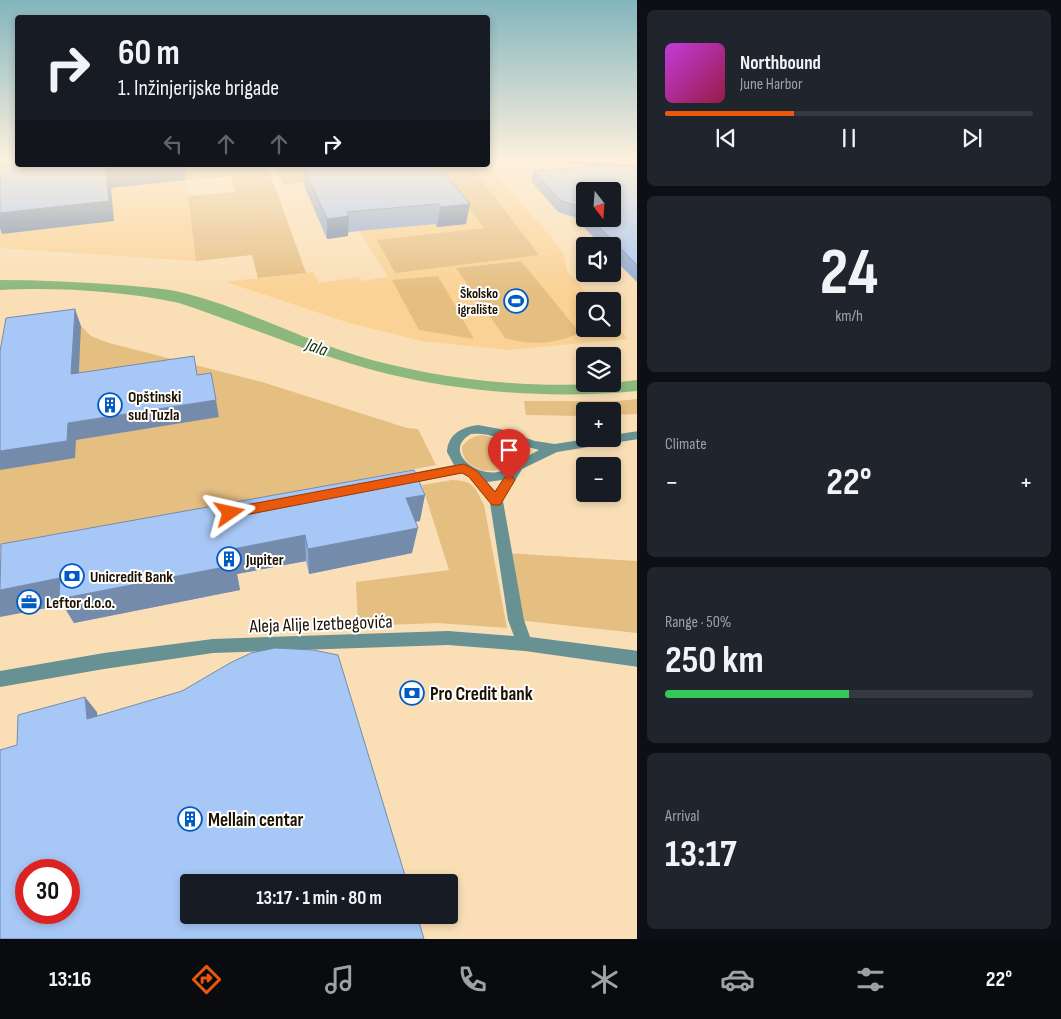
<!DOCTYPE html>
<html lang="en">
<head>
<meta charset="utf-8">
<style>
  :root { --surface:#171b24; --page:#20242c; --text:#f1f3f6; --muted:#9ea1a6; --line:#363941; --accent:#ea580c }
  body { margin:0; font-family:"Sofia Sans Condensed",sans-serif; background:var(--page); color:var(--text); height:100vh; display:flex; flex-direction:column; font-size:19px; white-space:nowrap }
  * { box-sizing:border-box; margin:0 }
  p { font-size:16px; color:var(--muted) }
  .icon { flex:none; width:28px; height:28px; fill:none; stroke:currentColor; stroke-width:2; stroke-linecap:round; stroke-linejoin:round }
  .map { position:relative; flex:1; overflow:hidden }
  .sheet { display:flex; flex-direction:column; gap:10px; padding:10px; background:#0d0f14; width:424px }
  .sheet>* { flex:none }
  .banner { position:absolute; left:15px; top:15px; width:475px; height:152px; border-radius:5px; box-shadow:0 2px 8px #0003; background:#171b24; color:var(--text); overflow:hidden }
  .needle { width:32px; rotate:163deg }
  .buttons { position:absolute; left:576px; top:182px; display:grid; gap:10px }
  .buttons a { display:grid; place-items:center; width:45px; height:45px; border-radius:5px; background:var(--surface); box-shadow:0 2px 8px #0003; font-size:25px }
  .speed { position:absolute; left:15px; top:859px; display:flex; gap:10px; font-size:25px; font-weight:700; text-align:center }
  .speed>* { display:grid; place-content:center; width:65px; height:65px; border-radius:50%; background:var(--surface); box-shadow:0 2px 8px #0003; line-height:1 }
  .speed .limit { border:8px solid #d22; background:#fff; color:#111 }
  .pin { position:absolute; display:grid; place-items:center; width:42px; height:42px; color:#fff; margin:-51px -21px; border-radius:50% 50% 50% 0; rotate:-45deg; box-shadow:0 0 5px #0007 }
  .pin .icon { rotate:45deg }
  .me { position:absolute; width:55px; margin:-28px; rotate:79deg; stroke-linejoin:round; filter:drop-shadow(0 0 4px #0008) }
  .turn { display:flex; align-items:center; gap:18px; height:105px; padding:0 20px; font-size:22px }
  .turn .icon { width:65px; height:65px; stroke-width:2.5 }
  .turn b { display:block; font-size:35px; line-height:42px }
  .lanes { display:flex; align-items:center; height:48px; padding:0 20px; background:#0003; justify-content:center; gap:25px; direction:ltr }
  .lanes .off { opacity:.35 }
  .big { font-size:38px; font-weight:700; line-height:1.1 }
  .sheet .tile { flex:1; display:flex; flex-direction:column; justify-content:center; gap:8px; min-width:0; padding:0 18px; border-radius:8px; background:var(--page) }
  .sheet .dial { align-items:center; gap:0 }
  .dial b { font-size:65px; line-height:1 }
  .song { display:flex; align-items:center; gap:15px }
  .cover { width:60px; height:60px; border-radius:8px; background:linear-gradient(135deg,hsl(290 70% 55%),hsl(340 70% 35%)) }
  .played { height:5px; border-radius:2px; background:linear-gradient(90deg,var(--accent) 35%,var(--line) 35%) }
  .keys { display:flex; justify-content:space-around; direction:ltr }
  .heat { display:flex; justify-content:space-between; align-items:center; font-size:28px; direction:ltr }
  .charge { height:8px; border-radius:4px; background:linear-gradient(90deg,#34c759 50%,var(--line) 0) }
  .trip { position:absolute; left:180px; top:874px; width:278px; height:50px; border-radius:5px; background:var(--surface); box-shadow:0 2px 8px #0003; font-weight:700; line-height:50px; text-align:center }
  .tab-bar { display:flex; height:80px; justify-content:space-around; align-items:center; background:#090b0e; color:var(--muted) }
  .tab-bar .icon { width:35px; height:35px }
  .tab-bar .on { color:var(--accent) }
  .tab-bar b { font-size:22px; color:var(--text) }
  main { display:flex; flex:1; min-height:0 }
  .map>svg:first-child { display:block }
  .built { fill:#fad295 }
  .green { fill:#e5be82 }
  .water { fill:#8cb77d }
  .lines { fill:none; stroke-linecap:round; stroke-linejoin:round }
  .street { fill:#679192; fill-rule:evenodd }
  .primary { fill:#164849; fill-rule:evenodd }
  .wall { fill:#90abd4; fill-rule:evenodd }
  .shaded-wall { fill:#758bac }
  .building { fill:#a7c7f6; stroke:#758bac; fill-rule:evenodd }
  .route { fill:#ea580c; stroke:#983908 }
  .labels { text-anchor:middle; stroke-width:4; stroke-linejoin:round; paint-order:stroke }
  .far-poi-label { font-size:14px; font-weight:bold; fill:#1d1100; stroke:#fff; text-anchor:end }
  .poi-label { font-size:16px; font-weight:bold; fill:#1d1100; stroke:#fff; text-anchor:start }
  .water-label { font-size:18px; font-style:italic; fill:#163209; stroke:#fff }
  .near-street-label { font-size:19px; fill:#1d1100; stroke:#fff }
  .near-poi-label { font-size:19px; font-weight:bold; fill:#1d1100; stroke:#fff; text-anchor:start }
</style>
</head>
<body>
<main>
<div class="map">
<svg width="638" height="939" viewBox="0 0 638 939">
  <rect width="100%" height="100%" fill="#fadfb6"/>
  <g class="built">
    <polygon points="18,165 184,165 196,261 0,248 0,232 10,184"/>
    <polygon points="275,165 486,165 552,238 564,255 567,271 594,301 585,301 585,329 612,329 613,322 628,339 508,350 421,341 349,323 226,282 313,272 319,283 359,277 362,281 388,277 359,231 347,233 348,236 327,239 302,182 283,184"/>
  </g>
  <g class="green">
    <polygon points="184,165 267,165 306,273 258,278 252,255 196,261 188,196 235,192 231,176 186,180"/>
    <polygon points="275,165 470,165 539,255 395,273 377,240 484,228 437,169 283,184"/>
    <path d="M 521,261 L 580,333 C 554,344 532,346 505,338 L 456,268 Z"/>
    <polygon points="438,276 474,339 419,330 392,280"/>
    <polygon points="81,326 91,336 109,343 262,382 407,428 418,429 436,465 0,548 0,347 14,335"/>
    <polygon points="637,399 637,414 613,415 612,411 585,411 585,416 526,415 524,401 617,401"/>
    <path d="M 483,435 L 498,439 L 509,449 L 511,461 C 497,479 462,471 462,447 C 467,439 473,436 483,435 Z"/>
    <path d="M 452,480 C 474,481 475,487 484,505 L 507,628 L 437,623 L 358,626 L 356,582 L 449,570 L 422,485 Z"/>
    <polygon points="505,553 637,561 637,633 516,620"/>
  </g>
  <path class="water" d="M 0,280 C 40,280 81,282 121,285 C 143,287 166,288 188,294 C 245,309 298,337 355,355 C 439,381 551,392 637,380 L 637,391 C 555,399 469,393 388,374 C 316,356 249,326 179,303 C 125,291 55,287 0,290 Z"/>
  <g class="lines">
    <path class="street" d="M 478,425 L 500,429 L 535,441 L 555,444 L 586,439 L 612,439 L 612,435 L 638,431 L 638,439 L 557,452 L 522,469 L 503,501 L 524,620 L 530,637 L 638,651 L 638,667 L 525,651 L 448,645 L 213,653 L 104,669 L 0,687 L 0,671 L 104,653 L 213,639 L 448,631 L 514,636 L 508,620 L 490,503 L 468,476 L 462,473 L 403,485 L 399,483 L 397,480 L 399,477 L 403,475 L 454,465 L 447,452 C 448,434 462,427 478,425 ZM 471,434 C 491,432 508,439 514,459 C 499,493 434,455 471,434 ZM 521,445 L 539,450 L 526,457 ZM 502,480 L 495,491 L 487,482 Z"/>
    <polygon class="primary" points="549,160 638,165 638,169 552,162"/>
  </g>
  <g class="wall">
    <polygon points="438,165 466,224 437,227 435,224 348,232 348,236 327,239 304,185 303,166"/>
    <path d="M 638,167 L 638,283 L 612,257 L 612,246 L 602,246 L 574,217 L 558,212 L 531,181 L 534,171 ZM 585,191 L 612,219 L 585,219 Z"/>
    <polygon points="420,521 415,522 412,553 309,574 306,561 237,574 240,590 74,623 63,605 0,549"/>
  </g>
  <g class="shaded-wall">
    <polygon points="143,165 184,165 186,180 111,188 114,221 2,234 0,228 0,213 106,168"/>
    <polygon points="470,204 466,224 437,227 440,207"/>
    <polygon points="349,216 348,236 327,239 327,219"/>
    <polygon points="75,309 81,326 78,391 71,374"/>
    <polygon points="216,400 219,417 76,440 75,458 0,470 0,451 68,423"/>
    <polygon points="425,495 420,521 401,524 406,498"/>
    <polygon points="418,528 412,553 309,574 308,549"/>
    <polygon points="305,535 306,561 237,574 240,590 74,623 63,605 0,617 0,590 60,578 233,549"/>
    <polygon points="85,697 97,712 99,734 87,719"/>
  </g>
  <g class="building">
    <polygon points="5,160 18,160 18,165 143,165 106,168 109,201 0,213 0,182 3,165"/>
    <polygon points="309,165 438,165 470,204 440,207 438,204 347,212 349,216 327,219 303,166"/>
    <polygon points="609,165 638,167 638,266 591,219 612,219 612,191 585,191 585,213 578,206 561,201 534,171"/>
    <polygon points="75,309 71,374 194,356 197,375 211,373 216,400 68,423 67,441 0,451 0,351 6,318"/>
    <polygon points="414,470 425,495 406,498 418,528 308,549 305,535 233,549 235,565 59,599 60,578 0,590 1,544"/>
    <path d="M 275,648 L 313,650 L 338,655 L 407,882 L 189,882 L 189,915 L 417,915 L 424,939 L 0,939 L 0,750 L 17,745 L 18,715 L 85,697 L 87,719 L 182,691 L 230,663 L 251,653 ZM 26,870 L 69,870 L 69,912 L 26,912 Z"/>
  </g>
  <linearGradient id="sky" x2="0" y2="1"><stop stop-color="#83b5bd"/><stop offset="0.55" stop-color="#fdf1de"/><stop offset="1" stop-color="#fdf1de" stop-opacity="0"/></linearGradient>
  <rect width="638" height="291" fill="url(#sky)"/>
  <polygon class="route" points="464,464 477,471 495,492 505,477 513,477 515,480 500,505 492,505 469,477 462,473 230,518 226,517 224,513 226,510 230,508"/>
  <defs>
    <g id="stadium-ring" transform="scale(1.25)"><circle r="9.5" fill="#fff" stroke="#005cc5" stroke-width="1.5"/><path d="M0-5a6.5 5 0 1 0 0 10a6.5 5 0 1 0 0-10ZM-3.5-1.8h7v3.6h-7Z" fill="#005cc5"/></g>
    <g id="building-ring" transform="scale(1.25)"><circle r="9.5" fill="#fff" stroke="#005cc5" stroke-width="1.5"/><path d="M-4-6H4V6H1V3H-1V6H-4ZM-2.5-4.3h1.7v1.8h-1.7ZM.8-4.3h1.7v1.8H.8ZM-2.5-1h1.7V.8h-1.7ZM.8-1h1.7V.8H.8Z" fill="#005cc5"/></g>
    <g id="bank-ring" transform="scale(1.25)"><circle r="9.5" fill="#fff" stroke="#005cc5" stroke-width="1.5"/><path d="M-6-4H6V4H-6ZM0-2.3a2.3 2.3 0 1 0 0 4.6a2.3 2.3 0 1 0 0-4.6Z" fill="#005cc5"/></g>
    <g id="office-ring" transform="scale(1.25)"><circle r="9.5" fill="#fff" stroke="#005cc5" stroke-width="1.5"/><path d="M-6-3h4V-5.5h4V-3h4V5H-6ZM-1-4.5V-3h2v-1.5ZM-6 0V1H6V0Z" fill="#005cc5"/></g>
  </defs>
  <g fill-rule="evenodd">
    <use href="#stadium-ring" x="516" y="301"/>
    <use href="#building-ring" x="110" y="405"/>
    <use href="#building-ring" x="229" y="559"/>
    <use href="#bank-ring" x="72" y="576"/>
    <use href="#office-ring" x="29" y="602"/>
    <use href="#bank-ring" x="412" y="693"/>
    <use href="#building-ring" x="190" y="819"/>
  </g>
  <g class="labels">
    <g class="far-poi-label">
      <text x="498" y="298">Školsko<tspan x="498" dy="16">igralište</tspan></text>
    </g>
    <g class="poi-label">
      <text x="128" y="402">Opštinski<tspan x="128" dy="18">sud Tuzla</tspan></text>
      <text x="246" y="565">Jupiter</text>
      <text x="90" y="582">Unicredit Bank</text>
      <text x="46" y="608">Leftor d.o.o.</text>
    </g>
    <g class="water-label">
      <text transform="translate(317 347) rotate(20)" y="6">Jala</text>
    </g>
    <g class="near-street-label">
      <text transform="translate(321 623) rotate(-2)" y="7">Aleja Alije Izetbegovića</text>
    </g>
    <g class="near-poi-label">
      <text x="430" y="700">Pro Credit bank</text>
      <text x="208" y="826">Mellain centar</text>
    </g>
  </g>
</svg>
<div class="buttons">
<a><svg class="needle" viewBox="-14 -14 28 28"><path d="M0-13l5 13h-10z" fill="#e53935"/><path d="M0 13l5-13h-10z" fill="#9ea1a6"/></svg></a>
<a><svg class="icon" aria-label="sound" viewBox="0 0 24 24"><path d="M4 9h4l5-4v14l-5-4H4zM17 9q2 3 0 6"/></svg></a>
<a><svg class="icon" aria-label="search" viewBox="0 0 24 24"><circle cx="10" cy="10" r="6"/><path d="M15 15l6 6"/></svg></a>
<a><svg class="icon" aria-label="layers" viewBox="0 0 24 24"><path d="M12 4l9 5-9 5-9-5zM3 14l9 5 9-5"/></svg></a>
<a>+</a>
<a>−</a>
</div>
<div class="speed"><div class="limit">30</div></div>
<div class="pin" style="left:509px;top:480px;background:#d93025"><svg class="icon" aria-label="arrive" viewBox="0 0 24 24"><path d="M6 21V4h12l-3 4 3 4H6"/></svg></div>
<svg class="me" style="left:230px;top:513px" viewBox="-20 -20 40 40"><path d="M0-17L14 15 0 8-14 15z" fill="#ea580c" stroke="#fff" stroke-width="4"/></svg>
<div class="trip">13:17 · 1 min · 80 m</div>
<div class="banner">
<div class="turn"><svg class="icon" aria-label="right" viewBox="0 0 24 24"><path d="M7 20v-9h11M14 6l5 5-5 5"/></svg><div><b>60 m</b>1. Inžinjerijske brigade</div></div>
<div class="lanes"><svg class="icon off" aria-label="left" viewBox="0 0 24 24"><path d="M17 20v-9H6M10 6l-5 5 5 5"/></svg><svg class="icon off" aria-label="ahead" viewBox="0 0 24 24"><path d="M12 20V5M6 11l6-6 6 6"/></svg><svg class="icon off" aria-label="ahead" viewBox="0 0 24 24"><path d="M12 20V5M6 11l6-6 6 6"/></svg><svg class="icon" aria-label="right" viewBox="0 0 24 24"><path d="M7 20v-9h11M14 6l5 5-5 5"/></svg></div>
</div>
</div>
<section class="sheet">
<div class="tile">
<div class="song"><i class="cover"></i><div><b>Northbound</b><p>June Harbor</p></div></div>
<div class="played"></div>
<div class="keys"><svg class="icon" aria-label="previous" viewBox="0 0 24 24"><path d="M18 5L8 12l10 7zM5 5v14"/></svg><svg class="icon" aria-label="pause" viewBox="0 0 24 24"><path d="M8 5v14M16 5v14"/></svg><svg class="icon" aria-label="next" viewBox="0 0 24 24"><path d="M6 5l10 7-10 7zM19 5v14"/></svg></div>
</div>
<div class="tile dial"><b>24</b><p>km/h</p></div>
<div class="tile"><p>Climate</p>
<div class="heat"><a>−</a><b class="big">22°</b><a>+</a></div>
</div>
<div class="tile"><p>Range · 50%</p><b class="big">250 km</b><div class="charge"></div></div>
<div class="tile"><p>Arrival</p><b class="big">13:17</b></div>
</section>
</main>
<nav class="tab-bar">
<b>13:16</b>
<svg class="icon on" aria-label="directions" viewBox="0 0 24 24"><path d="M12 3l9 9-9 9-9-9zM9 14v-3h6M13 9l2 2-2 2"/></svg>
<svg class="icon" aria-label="music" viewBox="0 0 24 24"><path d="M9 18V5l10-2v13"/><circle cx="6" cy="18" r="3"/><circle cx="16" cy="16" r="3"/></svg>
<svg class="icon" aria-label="phone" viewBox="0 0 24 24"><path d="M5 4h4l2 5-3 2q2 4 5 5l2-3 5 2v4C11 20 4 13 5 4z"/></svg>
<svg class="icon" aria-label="climate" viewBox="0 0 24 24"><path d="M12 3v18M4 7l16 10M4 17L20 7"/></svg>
<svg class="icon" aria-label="car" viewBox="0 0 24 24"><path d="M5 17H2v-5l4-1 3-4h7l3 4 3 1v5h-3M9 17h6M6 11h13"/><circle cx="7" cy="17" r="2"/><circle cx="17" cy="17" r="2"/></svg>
<svg class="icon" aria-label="filters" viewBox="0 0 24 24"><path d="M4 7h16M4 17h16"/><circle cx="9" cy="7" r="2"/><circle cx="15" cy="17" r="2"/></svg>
<b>22°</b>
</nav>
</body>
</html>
